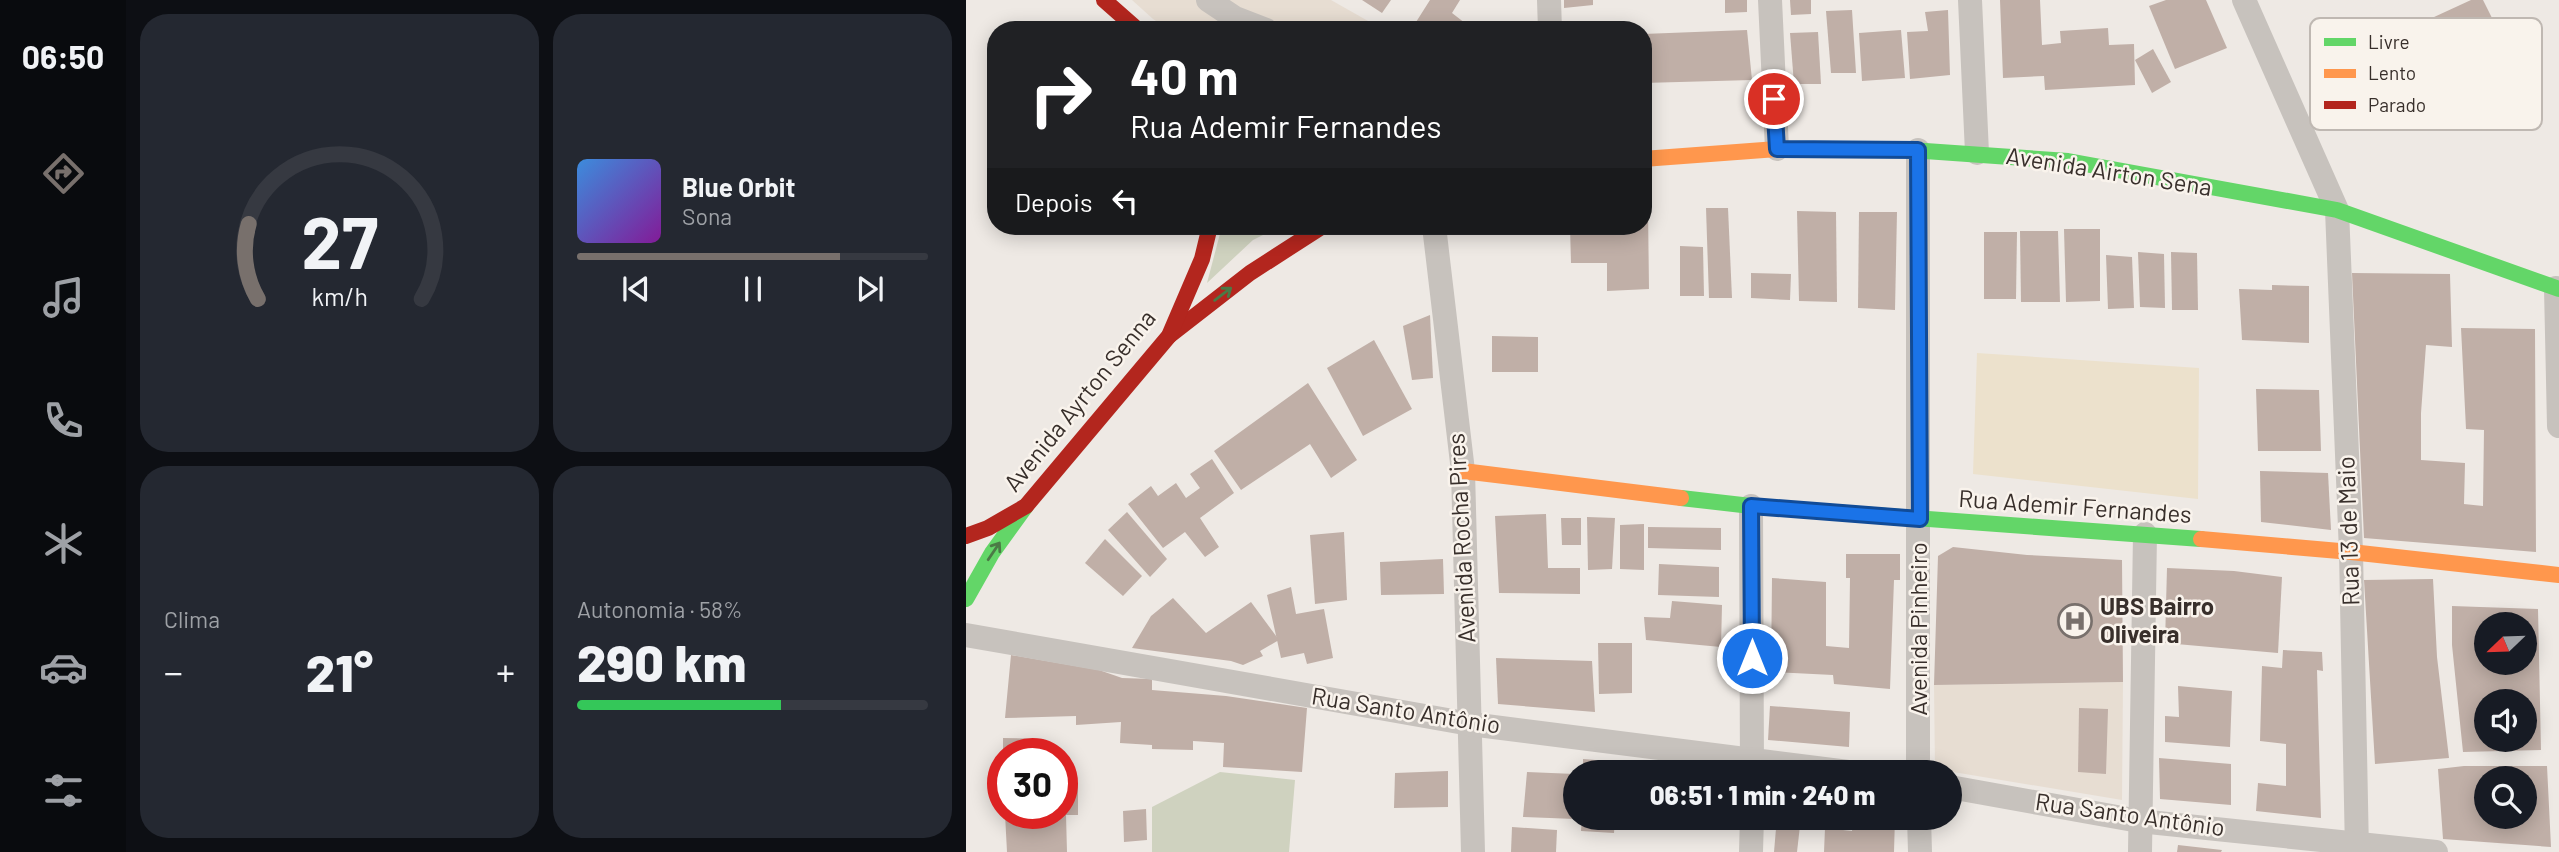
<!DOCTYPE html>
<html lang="pt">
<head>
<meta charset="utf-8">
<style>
  :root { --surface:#171b24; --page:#242831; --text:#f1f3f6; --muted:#9ea1a6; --line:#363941; --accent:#78706c }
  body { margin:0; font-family:Barlow,sans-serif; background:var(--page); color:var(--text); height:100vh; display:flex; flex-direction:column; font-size:26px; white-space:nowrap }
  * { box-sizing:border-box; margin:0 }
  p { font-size:23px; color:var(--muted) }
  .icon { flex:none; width:38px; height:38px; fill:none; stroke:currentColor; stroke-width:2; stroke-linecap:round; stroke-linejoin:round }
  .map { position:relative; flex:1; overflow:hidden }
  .sheet { display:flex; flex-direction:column; gap:14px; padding:14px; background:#0d0f14; width:840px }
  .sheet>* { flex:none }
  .hud { position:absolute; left:21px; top:21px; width:665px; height:214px; border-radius:28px; box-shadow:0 4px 18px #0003; background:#202124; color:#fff; overflow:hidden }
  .needle { width:46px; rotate:247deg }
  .fabs { position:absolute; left:1508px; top:612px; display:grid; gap:14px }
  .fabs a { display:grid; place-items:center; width:63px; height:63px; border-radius:50%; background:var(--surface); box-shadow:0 4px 18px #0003; font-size:35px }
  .speed { position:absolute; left:21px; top:738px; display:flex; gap:14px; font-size:35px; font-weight:700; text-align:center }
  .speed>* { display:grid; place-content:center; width:91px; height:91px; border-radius:50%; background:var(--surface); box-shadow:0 4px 18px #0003; line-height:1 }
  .speed .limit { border:10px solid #d22; background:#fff; color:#111 }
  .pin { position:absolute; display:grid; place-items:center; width:60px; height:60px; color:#fff; margin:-30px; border:4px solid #fff; border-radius:50%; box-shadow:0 2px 7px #0007 }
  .me { position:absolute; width:77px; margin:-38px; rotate:0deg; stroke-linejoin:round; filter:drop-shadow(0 0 5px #0008) }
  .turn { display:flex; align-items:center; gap:24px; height:147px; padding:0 28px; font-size:32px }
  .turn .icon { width:91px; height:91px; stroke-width:2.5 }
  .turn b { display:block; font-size:49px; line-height:60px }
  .then { display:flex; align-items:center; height:66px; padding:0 28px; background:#0003; gap:14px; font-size:26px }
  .big { font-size:52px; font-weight:800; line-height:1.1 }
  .sheet .tile { flex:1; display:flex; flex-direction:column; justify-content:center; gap:10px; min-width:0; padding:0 24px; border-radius:28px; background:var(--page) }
  .sheet .dial { align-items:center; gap:0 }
  .dial svg { height:182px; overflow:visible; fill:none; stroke:var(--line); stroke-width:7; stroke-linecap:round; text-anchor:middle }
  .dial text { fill:var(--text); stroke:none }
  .song { display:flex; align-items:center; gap:21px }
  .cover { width:84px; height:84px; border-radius:10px; background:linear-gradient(135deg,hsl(210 70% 55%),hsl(290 70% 35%)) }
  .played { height:7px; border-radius:4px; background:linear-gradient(90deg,var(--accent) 75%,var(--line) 75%) }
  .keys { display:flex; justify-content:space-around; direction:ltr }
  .heat { display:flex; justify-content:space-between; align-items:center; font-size:38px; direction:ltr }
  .charge { height:10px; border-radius:5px; background:linear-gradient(90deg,#34c759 58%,var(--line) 0) }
  .sheet .tiles { flex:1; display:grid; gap:14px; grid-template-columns:repeat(2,1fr) }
  .trip { position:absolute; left:597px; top:760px; width:399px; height:70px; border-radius:35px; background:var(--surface); box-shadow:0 4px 18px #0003; font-weight:800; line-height:70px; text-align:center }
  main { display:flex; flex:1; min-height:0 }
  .menu { display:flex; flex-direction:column; width:126px; justify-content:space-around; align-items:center; background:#090b0e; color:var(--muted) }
  .menu .icon { width:49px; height:49px }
  .menu .on { color:var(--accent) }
  .menu b { font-size:32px; color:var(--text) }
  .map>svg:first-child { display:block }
  .green { fill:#cfd2bf }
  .sand { fill:#ece1cc }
  .plaza { fill:#e7ddd2 }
  .building { fill:#c0afa7; fill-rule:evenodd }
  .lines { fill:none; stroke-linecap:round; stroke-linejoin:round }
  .street { stroke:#c7c2bd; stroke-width:24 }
  .fast { stroke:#63d668; stroke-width:16 }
  .slow { stroke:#ff974d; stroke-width:16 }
  .jam { stroke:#b3261e; stroke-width:16 }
  .oneway { stroke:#4b7a46 }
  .route-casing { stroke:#114b97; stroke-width:18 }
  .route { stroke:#1a73e8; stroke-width:12 }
  .labels { text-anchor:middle; stroke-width:5; stroke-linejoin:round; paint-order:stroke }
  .street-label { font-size:24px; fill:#382f2b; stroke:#f9f3ec }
  .poi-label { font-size:24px; font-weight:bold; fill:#382f2b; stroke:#f9f3ec; text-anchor:start }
  .key { fill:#f9f3ec; stroke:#bfb8b2; stroke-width:2 }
  .key-label { font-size:19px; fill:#382f2b }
</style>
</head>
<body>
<main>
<nav class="menu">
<b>06:50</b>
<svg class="icon on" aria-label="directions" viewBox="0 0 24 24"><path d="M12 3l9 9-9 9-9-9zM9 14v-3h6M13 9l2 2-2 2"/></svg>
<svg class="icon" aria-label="music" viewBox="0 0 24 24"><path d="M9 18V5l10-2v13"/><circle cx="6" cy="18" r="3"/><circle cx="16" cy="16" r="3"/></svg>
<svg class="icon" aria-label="phone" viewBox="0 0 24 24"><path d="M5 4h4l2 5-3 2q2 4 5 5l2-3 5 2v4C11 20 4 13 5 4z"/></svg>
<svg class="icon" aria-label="climate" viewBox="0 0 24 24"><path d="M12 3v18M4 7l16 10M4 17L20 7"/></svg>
<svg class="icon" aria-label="car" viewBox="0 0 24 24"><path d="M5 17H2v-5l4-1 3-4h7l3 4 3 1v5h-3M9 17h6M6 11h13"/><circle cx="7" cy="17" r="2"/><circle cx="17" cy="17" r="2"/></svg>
<svg class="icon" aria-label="filters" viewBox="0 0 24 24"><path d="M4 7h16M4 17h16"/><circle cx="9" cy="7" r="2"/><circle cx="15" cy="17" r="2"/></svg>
</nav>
<section class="sheet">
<div class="tiles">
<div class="tile dial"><svg viewBox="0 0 100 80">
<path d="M14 69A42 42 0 1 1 86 69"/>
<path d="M14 69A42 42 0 0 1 10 36" stroke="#78706c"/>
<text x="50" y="56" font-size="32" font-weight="700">27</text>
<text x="50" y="72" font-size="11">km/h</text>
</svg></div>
<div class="tile">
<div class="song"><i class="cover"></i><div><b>Blue Orbit</b><p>Sona</p></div></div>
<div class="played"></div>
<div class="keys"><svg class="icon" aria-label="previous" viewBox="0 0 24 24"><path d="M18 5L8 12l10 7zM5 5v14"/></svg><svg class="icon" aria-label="pause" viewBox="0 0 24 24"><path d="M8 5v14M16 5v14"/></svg><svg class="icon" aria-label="next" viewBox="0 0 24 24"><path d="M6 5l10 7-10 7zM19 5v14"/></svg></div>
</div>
<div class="tile"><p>Clima</p>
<div class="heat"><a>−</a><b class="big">21°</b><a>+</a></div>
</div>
<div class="tile"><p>Autonomia · 58%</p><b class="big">290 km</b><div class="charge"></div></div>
</div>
</section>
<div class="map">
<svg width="1593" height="852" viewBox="0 0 1593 852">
  <rect width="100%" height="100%" fill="#eee9e4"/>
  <g class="green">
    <polygon points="256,226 315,226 287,240 241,283"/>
    <polygon points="254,772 329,780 323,852 186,852 186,807"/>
  </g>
  <polygon class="sand" points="1011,353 1233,368 1232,499 1007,474"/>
  <g class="plaza">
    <polygon points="166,0 365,0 418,30 204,30 187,19"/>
    <polygon points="1157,682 1156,800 969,769 968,685"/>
  </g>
  <g class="building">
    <polygon points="396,0 425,0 416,13"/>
    <polygon points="464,0 494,0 486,13 508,30 445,30"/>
    <polygon points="598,0 627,0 627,5 598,8"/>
    <polygon points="759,0 781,0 781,12 759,13"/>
    <polygon points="824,0 845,0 845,14 825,15"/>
    <polygon points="1034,0 1074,0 1076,45 1095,43 1094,31 1142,28 1143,45 1168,44 1169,85 1079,90 1078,76 1037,78"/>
    <polygon points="1200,0 1240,0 1261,48 1209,69 1183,6"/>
    <polygon points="1505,0 1517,0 1540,46 1390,113 1366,64"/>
    <polygon points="886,10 890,73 865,73 860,11"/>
    <polygon points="982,10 984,75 944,79 941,32 962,31 959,12"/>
    <polygon points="781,30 786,80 677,83 677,34"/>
    <polygon points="935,30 939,78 896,81 893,33"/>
    <polygon points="852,32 855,84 828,84 824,33"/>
    <polygon points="1187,49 1205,82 1186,93 1169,60"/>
    <polygon points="740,208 762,208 766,298 743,298"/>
    <polygon points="677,209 682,209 683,289 641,291 641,263 605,263 604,226 677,226"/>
    <polygon points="831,211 870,212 871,302 833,301"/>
    <polygon points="893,212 931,212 929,310 892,308"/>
    <polygon points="1098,229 1134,229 1134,301 1100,302"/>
    <polygon points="1054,231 1092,231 1094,302 1055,302"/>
    <polygon points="1018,232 1051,232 1050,299 1018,299"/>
    <polygon points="714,246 737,247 738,296 714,296"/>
    <polygon points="1172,252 1198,254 1199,308 1174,307"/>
    <polygon points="1205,252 1231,253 1232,310 1206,310"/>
    <polygon points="1140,255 1166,257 1168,308 1142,309"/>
    <polygon points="785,273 825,274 824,300 785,298"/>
    <polygon points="1386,273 1484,274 1486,347 1460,345 1455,413 1455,460 1499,463 1498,504 1517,506 1518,430 1500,429 1495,328 1569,329 1570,552 1398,538"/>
    <polygon points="1306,285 1343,286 1343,343 1276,340 1273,289 1306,290"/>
    <polygon points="464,315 467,378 446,380 437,326"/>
    <polygon points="526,336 572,337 572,372 526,372"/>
    <polygon points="408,340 446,409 397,436 361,368"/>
    <polygon points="342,383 391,460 365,478 344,444 275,490 248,451"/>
    <polygon points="1290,389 1353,390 1355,451 1292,451"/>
    <polygon points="246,459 268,493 234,518 253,547 239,557 219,532 197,548 162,504 185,486 192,496 210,483 220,498 234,488 224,474"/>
    <polygon points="1294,471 1362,473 1365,530 1295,522"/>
    <polygon points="161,512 201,559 184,577 142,530"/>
    <polygon points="580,514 582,568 614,568 614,594 533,593 529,516"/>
    <polygon points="621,517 649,518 646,569 622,570"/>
    <polygon points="595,518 615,518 615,545 596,545"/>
    <polygon points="678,524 678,570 654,569 654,525"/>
    <polygon points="682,527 755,528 755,550 682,548"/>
    <polygon points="378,532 381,600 349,604 344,535"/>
    <polygon points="139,539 176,576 157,596 119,563"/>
    <polygon points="987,547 1061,555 1156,560 1157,682 968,685 972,556"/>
    <polygon points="880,554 934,554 934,580 928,580 924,689 868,684 867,675 805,672 806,578 860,582 860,646 883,648 884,578 880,578"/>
    <polygon points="477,559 478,594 415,595 414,562"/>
    <polygon points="693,564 753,567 753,597 692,595"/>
    <polygon points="1201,568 1268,571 1316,577 1312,653 1199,643"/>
    <polygon points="1467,579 1471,657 1483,758 1409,764 1398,580"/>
    <polygon points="325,587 330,614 358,609 367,658 341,664 338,653 315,658 301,595"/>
    <polygon points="207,598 240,633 285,602 313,640 294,651 297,656 277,665 265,661 166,648 185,616"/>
    <polygon points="706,601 756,605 755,647 680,640 678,617 704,618"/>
    <path d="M 1486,606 L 1572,609 L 1575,750 L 1497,752 L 1486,645 ZM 1521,625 L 1559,625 L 1559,663 L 1521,663 ZM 1521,702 L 1559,702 L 1559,740 L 1521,740 Z"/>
    <polygon points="632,643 666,643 666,693 633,694"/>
    <polygon points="1317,650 1356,652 1357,671 1351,670 1355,818 1290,811 1292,783 1320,786 1320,744 1294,741 1296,666 1316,668"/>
    <polygon points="45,655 133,670 156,678 186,679 186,690 260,696 341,708 336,772 257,767 258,743 227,741 227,750 186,749 186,745 154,743 155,722 110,725 110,716 39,718"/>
    <polygon points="530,658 626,661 629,712 532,704"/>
    <polygon points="1212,686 1266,691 1264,747 1199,742 1199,716 1213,717"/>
    <polygon points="804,706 884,712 883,747 802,740"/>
    <polygon points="1113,708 1142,709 1140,774 1112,772"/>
    <polygon points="37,738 78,739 80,754 37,754"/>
    <polygon points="1193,758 1265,764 1265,805 1194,799"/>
    <polygon points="617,759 655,762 654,772 617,772"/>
    <path d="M 1498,766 L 1581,766 L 1585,847 L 1477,839 L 1472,769 ZM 1521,779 L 1559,779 L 1559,817 L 1521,817 Z"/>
    <polygon points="482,771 482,807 428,808 429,773"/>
    <polygon points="561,772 609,774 609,819 557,817"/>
    <polygon points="112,783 112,815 100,815 101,852 41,852 39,814 96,814 96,785"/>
    <polygon points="180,809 181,840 158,842 157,811"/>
    <polygon points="616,817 649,817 648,833 615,831"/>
    <polygon points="811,817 835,817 831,852 808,852"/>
    <polygon points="887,817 929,817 928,852 858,852 859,828 886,831"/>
    <polygon points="546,827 591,830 590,852 545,852"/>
    <polygon points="1212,845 1256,850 1255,852 1211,852"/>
  </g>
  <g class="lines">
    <g class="street">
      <polyline points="242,0 269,18 300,30"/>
      <polyline points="583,0 584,30"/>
      <polyline points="804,0 811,149"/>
      <polyline points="1004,0 1011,153"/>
      <polyline points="1278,0 1371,210 1385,552 1391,852"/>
      <polyline points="952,150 952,772"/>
      <polyline points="468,226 497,471 507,852"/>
      <polyline points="1590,288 1593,426"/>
      <polyline points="785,506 786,772"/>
      <polyline points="0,635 504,724 882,772"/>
      <polyline points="984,787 1173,821 1470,852"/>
      <polyline points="953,817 954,852"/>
      <polyline points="785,852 786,817"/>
      <polyline points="1174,852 1179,534"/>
    </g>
    <g class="fast">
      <polyline points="945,150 1102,161 1371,210 1593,289"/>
      <polyline points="715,498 785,506 1235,539"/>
      <polyline points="0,599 26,553 60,506"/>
    </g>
    <g class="slow">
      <polyline points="677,159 811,149 945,150"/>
      <polyline points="497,471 715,498"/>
      <polyline points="1235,539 1385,552 1593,575"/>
    </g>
    <g class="jam">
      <polyline points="138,0 172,30"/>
      <polyline points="203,336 284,273 357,226"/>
      <polyline points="0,536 22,528 60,506 203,336 236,259 244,226"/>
    </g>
  </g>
  <defs><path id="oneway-shaft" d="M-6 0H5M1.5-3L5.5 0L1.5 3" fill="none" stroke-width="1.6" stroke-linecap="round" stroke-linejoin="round" transform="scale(1.75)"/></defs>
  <g class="oneway">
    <use href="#oneway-shaft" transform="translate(257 294) rotate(-37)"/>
    <use href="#oneway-shaft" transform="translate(28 551) rotate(-56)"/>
  </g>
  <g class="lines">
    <g class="route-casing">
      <polyline id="route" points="786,658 785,506 954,519 952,150 811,149 808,99"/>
    </g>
    <use href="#route" class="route"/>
  </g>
  <defs>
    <g id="hospital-ring" transform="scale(1.75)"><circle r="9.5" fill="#f9f3ec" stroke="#78706c" stroke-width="1.5"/><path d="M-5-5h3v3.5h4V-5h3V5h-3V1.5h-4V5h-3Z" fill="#78706c"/></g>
  </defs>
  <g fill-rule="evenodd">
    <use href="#hospital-ring" x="1109" y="621"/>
  </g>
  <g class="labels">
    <g class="street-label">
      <text transform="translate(1143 172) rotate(9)" y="8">Avenida Airton Sena</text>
      <text transform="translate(114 401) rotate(-51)" y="8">Avenida Ayrton Senna</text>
      <text transform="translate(1109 507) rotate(4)" y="8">Rua Ademir Fernandes</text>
      <text transform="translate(1383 531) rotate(-92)" y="8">Rua 13 de Maio</text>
      <text transform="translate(496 538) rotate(-93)" y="8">Avenida Rocha Pires</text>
      <text transform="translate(953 629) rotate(-90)" y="8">Avenida Pinheiro</text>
      <text transform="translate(440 711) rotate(9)" y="8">Rua Santo Antônio</text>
      <text transform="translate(1164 815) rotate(8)" y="8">Rua Santo Antônio</text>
    </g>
    <g class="poi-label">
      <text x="1134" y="615">UBS Bairro<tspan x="1134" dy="28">Oliveira</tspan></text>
    </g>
  </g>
  <rect x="1344" y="18" width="232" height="112" rx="10" class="key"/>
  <rect x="1358" y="38" width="32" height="8" fill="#63d668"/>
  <rect x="1358" y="69" width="32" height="9" fill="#ff974d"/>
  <rect x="1358" y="101" width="32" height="8" fill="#b3261e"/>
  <g class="key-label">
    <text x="1402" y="49">Livre</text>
    <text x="1402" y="80">Lento</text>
    <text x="1402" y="112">Parado</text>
  </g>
</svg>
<div class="fabs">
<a><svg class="needle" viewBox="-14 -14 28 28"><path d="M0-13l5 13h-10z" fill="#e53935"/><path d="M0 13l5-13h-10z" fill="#9ea1a6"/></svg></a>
<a><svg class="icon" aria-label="sound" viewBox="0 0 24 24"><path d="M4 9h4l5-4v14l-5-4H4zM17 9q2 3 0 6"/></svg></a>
<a><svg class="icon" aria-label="search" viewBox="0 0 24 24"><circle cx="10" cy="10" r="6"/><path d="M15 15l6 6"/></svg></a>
</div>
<div class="speed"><div class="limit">30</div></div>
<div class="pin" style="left:808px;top:99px;background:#d93025"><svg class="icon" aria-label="arrive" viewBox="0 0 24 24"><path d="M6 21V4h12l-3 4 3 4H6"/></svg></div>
<svg class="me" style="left:786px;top:658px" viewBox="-20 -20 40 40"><circle r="17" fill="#1a73e8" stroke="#fff" stroke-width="3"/><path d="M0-11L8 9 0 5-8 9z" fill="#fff"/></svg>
<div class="trip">06:51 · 1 min · 240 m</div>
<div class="hud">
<div class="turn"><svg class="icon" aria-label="right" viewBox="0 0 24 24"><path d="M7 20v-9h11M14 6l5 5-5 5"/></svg><div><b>40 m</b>Rua Ademir Fernandes</div></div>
<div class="then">Depois<svg class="icon" aria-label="left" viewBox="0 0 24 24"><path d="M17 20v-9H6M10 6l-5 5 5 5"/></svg></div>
</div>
</div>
</main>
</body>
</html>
